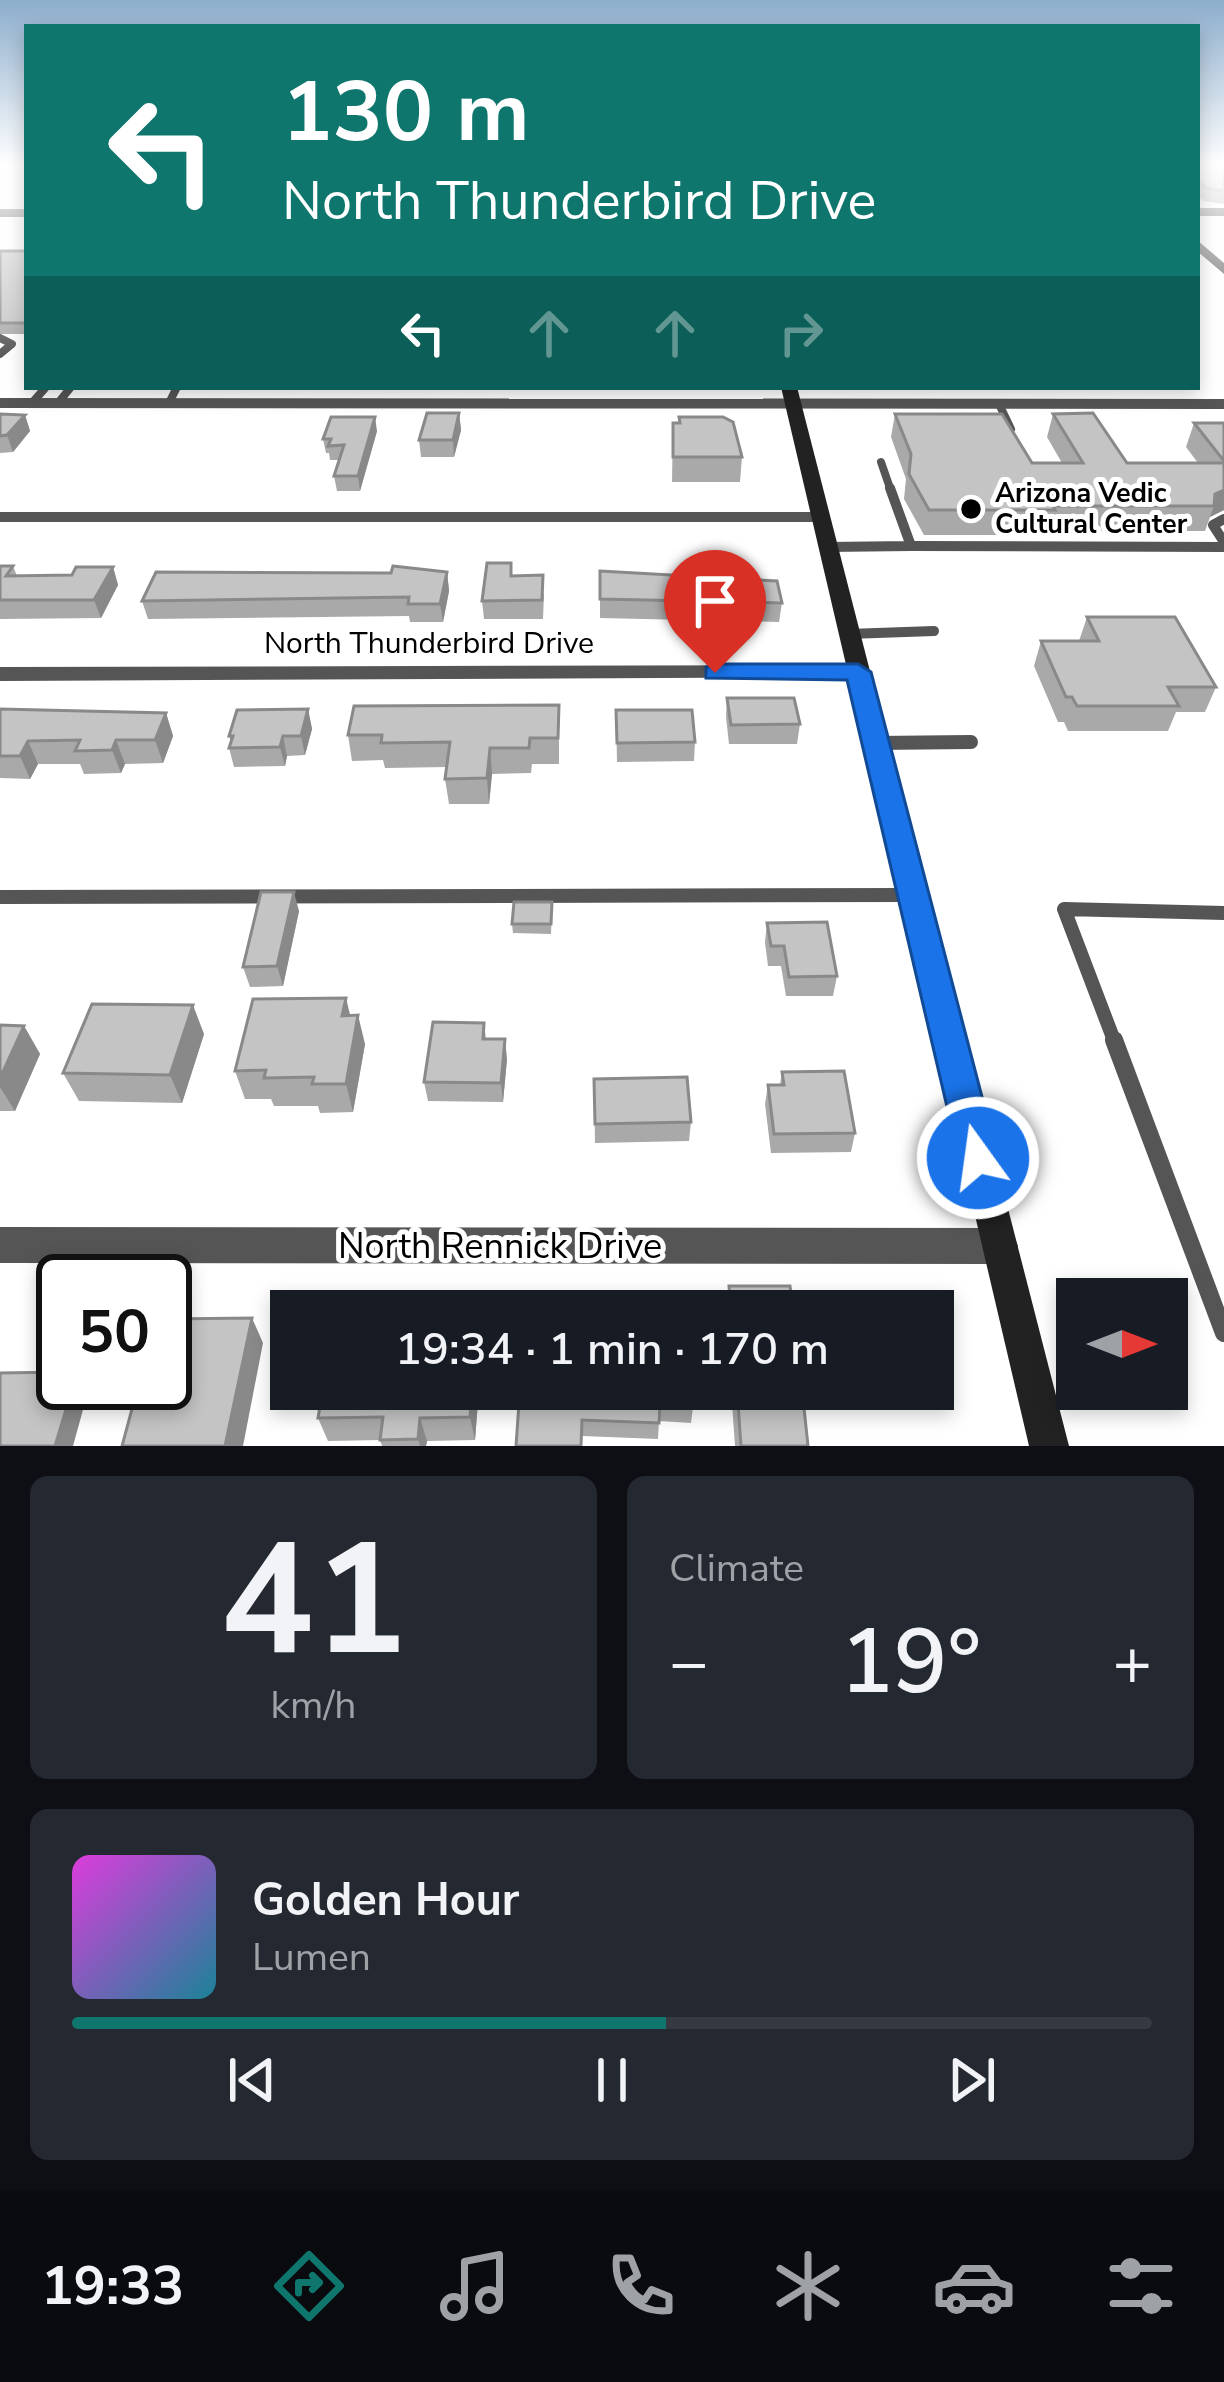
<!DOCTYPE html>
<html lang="en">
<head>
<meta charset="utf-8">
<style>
  :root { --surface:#171b24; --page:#242831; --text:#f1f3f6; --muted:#9ea1a6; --line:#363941; --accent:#0f766e }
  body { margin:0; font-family:"Nunito Sans",sans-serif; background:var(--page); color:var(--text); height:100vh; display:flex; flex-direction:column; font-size:45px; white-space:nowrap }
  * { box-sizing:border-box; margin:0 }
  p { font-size:39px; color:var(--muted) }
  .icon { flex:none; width:66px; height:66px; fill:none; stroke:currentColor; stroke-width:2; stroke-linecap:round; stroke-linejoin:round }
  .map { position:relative; height:1446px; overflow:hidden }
  .side { display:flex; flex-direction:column; gap:30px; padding:30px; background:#0d0f14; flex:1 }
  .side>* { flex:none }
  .top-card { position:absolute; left:24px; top:24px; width:1176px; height:366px; border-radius:0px; box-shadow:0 6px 18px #0003; background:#0f766e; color:#fff; overflow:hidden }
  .needle { width:78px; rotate:90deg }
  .controls { position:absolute; left:1056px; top:1278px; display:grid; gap:24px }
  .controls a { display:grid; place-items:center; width:132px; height:132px; border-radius:0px; background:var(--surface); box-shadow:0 6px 18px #0003; font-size:60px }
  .speed { position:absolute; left:36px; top:1254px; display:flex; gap:24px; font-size:60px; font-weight:700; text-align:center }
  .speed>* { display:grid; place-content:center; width:156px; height:156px; border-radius:50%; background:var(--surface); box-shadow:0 6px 18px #0003; line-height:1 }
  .speed .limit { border:6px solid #111; border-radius:18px; background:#fff; color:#111 }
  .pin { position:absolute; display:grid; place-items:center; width:102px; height:102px; color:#fff; margin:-123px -51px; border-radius:50% 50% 50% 0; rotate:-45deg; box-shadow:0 0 12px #0007 }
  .pin .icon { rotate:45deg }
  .me { position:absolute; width:132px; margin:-66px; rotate:346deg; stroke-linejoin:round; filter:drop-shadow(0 0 9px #0008) }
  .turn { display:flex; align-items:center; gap:42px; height:252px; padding:0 60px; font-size:54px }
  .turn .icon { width:156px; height:156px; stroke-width:2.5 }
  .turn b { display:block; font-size:84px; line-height:102px }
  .lanes { display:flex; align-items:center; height:114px; padding:0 60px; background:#0003; justify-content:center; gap:60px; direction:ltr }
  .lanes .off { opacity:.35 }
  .big { font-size:90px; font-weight:600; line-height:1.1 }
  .side .card { flex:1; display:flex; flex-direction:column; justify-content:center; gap:18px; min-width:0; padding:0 42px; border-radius:18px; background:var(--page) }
  .side .dial { align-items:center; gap:0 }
  .dial b { font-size:156px; line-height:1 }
  .song { display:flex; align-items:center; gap:36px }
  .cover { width:144px; height:144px; border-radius:18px; background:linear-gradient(135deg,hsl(300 70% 55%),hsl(190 70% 35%)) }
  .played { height:12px; border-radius:6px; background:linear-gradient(90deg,var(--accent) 55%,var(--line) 55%) }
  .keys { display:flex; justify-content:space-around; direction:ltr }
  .heat { display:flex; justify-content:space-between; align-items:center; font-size:66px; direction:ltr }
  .side .tiles { flex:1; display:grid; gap:30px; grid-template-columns:1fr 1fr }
  .card:last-child { grid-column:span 2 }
  .trip { position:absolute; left:270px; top:1290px; width:684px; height:120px; border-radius:0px; background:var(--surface); box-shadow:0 6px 18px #0003; font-weight:600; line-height:120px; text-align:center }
  .dock { display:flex; height:192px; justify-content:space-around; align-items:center; background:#090b0e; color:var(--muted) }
  .dock .icon { width:84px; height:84px }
  .dock .active { color:var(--accent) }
  .dock b { font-size:54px; color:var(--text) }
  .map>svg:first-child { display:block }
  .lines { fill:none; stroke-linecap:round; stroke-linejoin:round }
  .lane-far3 { stroke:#555; stroke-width:8 }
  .lane-far2 { stroke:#555; stroke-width:10 }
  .lane-far1 { stroke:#555; stroke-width:14 }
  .lane { stroke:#555; stroke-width:18 }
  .street { fill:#555; fill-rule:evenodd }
  .secondary { fill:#222; fill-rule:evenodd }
  .wall { fill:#a9a9a9 }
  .shaded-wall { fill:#898989 }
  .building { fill:#c4c4c4; stroke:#898989; stroke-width:3 }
  .route { fill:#1a73e8; stroke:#114b97; stroke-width:3 }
  .poi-dot { fill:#000; stroke:#fff; stroke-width:4.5 }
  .labels { text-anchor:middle; stroke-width:10; stroke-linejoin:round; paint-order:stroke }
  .far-poi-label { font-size:27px; font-weight:bold; fill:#000; stroke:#fff; text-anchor:start }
  .street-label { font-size:30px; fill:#000; stroke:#fff }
  .near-street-label { font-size:36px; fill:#000; stroke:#fff }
</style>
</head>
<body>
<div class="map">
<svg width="1224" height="1446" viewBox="0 0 1224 1446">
  <rect width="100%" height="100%" fill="#fff"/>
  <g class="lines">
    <g class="lane-far3">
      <polyline points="0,338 12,344 0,354"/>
      <polyline points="32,403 46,387"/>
      <polyline points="58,403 71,387"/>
      <polyline points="169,403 177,387"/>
      <polyline points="999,404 1011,429"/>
      <polyline points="881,462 891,491"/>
    </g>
    <g class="lane-far2">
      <polyline points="0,517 820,517"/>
      <polyline points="1224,519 1213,525 1224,542"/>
      <polyline points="911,546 1224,547"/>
      <polyline points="827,547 911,546 890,488"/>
      <polyline points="848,634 934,631"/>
    </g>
    <g class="lane-far1">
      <polyline points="876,743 971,742"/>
      <polyline points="0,897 912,895"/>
      <polyline points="1115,1043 1064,909 1224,913"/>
    </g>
    <polyline class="lane" points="1114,1040 1224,1333"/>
    <g class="street">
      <rect x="1197" y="208" width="27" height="8"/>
      <rect x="0" y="209" width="27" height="8"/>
      <polygon points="1197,240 1224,263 1224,274 1197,251"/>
      <polygon points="0,398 1224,399 1224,409 0,408"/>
      <polygon points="858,665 869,672 866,677 0,681 0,667"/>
      <polygon points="0,1227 1000,1228 1013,1233 1018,1246 1013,1259 1000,1264 0,1263"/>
    </g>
    <polygon class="secondary" points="781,387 797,387 1069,1446 1029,1446"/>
  </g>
  <g class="wall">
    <polygon points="1197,162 1224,162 1224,204 1203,201 1197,195"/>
    <rect x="0" y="251" width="27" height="83"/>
    <polygon points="459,413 461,430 454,457 421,457 419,440"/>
    <polygon points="0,414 25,415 30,431 13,452 0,453"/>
    <polygon points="895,414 1032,463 1062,463 1047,437 1053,414 1127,463 1198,463 1186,447 1194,423 1224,423 1224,510 1210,517 1205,531 1049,531 1048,535 924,535 904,499 906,479 891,437"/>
    <polygon points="673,423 742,457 740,482 672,482"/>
    <polygon points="377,431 360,491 337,491 334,476 339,460 330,460 329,453 326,453 323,439"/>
    <polygon points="511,563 512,576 544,594 543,619 484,619 482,601"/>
    <polygon points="0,566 13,566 17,576 72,575 113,567 118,585 101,618 0,619"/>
    <polygon points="600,571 782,603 779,622 600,618"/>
    <polygon points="447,572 449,591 443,622 410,622 409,616 148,619 142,601"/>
    <polygon points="1087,617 1216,687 1205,712 1176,712 1168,731 1068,731 1064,722 1058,722 1034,666 1041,641 1079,641"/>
    <polygon points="727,698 800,724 797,744 729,744 726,717"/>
    <polygon points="559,705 559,764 532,764 531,773 492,774 489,804 449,804 445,779 447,767 385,768 383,760 352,761 348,735"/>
    <polygon points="0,709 166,713 173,736 163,763 125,764 121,773 84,774 80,764 38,764 30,779 0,778"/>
    <polygon points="308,709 312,729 305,755 287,756 285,766 234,767 229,748 231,743 229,736"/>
    <polygon points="616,710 695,742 694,761 617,762"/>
    <polygon points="552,902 551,934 513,933 512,924"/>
    <polygon points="299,911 283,986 250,987 243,967"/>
    <polygon points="767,923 837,976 833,996 786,996 781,966 768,966 765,942"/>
    <polygon points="350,1015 365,1044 353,1112 320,1113 318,1106 274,1106 271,1099 245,1099 235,1071"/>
    <polygon points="484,1023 486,1039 507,1059 503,1102 428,1101 424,1082"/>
    <polygon points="0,1025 24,1026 40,1054 15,1111 0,1111"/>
    <polygon points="204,1034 182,1103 79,1101 63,1073"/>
    <polygon points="782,1072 855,1133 851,1152 771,1153 765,1104 768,1085 780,1085"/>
    <polygon points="594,1079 691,1122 689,1141 595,1143"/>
    <polygon points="729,1286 793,1311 726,1311"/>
    <polygon points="479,1389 475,1440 427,1441 426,1446 382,1446 380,1440 328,1441 318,1418"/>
    <polygon points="520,1389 693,1407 691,1423 659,1421 658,1439 582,1436 582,1446 516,1446"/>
    <polygon points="731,1389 802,1389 808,1446 735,1446"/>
  </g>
  <g class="shaded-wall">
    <polygon points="459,413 461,430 454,457 453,440"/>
    <polygon points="25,415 30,431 13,452 7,435"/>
    <polygon points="375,417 377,431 360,491 358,476"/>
    <polygon points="1224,490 1224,510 1210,517 1214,506 1215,494"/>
    <polygon points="113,567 118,585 101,618 94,600"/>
    <polygon points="447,572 449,591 443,622 440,604"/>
    <polygon points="308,709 312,729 305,755 301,736"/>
    <polygon points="166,713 173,736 163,763 155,740"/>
    <polygon points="283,736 287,756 285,766 280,747"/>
    <polygon points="116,740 125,764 121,773 112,750"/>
    <polygon points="28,741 38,764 30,779 20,756"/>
    <polygon points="490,748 492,774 489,804 487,778"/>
    <polygon points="294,892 299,911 283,986 277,966"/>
    <polygon points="346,998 353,1027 342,1016"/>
    <polygon points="193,1005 204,1034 182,1103 170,1075"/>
    <polygon points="358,1015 365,1044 353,1112 346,1084"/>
    <polygon points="24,1026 40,1054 15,1111 0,1087 0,1078"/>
    <polygon points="505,1039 507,1059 503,1102 501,1083"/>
    <polygon points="252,1318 263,1343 243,1446 225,1446"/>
    <polygon points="74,1383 86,1383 89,1388 73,1446 55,1446"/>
    <polygon points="472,1389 479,1389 475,1440 470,1417"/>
    <polygon points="420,1418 427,1441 426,1446 420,1446 418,1439"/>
  </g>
  <g class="building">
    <polygon points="1197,162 1224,162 1224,191 1207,188 1197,180"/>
    <rect x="0" y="251" width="27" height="72"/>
    <polygon points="427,413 459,413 453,440 419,440"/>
    <polygon points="1093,413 1127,463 1224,463 1224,490 1215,494 1214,506 1053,506 1055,510 929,510 909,474 911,454 895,414 1002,414 1032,463 1083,463 1053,414"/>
    <polygon points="0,414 25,415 7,435 0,436"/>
    <polygon points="331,417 375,417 358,476 334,476 344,445 328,446 331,439 323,439"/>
    <polygon points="679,417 723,417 733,422 742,457 673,457 673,423 680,423"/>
    <polygon points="1194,423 1224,423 1224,461"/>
    <polygon points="487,563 511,563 511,576 543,575 542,600 482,601"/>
    <polygon points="0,566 13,566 6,576 72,575 76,567 113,567 94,600 0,600"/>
    <polygon points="393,566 447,572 440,604 408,604 409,597 142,601 156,572 391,573"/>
    <polygon points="600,571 777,581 782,603 600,599"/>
    <polygon points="1087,617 1175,617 1216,687 1168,687 1179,706 1077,706 1072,697 1066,697 1041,641 1099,641"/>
    <polygon points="727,698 794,698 800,724 731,725"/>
    <polygon points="559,705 558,738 530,738 529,748 490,748 487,778 445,779 450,742 381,743 382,735 348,735 354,706"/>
    <polygon points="0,709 166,713 155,740 116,740 112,750 75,751 80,740 28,741 20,756 0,756"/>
    <polygon points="308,709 301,736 283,736 280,747 229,748 233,736 229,736 237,710"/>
    <polygon points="616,710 692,710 695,742 617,743"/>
    <polygon points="261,892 294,892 277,966 243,967"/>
    <polygon points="514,902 552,902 551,924 512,924"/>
    <polygon points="827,922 837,976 789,977 784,946 771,946 767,923"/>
    <polygon points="346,998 342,1016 358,1015 346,1084 312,1084 314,1077 264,1078 266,1070 235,1071 253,999"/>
    <polygon points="92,1004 193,1005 170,1075 63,1073"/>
    <polygon points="433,1022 484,1023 483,1039 505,1039 501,1083 424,1082"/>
    <polygon points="0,1025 24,1026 0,1078"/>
    <polygon points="844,1071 855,1133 774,1134 768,1085 784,1085 782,1072"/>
    <polygon points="687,1077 691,1122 595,1124 594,1079"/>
    <polygon points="729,1286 790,1286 793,1311 731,1311"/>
    <polygon points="252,1318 225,1446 122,1446 139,1383 165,1383 165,1319"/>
    <polygon points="63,1372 63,1383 74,1383 55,1446 0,1446 0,1373"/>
    <polygon points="323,1389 472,1389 470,1417 420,1418 418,1439 380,1440 383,1417 318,1418"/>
    <polygon points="520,1389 693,1389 693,1407 660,1405 659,1423 582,1420 581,1446 516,1446"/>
    <polygon points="737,1389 802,1389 808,1446 741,1446"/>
  </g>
  <linearGradient id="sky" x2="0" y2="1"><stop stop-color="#8cadcc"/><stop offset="0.45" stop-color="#fff"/><stop offset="1" stop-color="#fff" stop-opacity="0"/></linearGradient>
  <rect width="1224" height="364" fill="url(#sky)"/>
  <polygon class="route" points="715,664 858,664 871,672 998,1158 992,1171 978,1176 965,1171 959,1158 847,680 706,678 706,667"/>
  <circle class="poi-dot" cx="971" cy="509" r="12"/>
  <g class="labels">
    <g class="far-poi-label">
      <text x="995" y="502">Arizona Vedic<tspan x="995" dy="31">Cultural Center</tspan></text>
    </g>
    <g class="street-label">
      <text x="429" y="653">North Thunderbird Drive</text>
    </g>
    <g class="near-street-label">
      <text x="500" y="1258">North Rennick Drive</text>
    </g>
  </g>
</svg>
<div class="controls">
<a><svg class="needle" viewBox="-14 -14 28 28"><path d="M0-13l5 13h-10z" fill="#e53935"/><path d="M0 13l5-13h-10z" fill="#9ea1a6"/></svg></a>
</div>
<div class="speed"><div class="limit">50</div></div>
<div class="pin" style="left:715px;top:673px;background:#d93025"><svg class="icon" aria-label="arrive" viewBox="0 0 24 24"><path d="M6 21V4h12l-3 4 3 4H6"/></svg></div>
<svg class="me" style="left:978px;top:1158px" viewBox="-20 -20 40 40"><circle r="17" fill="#1a73e8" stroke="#fff" stroke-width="3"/><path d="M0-11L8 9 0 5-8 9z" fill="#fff"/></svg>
<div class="trip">19:34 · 1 min · 170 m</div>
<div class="top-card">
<div class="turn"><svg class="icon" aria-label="left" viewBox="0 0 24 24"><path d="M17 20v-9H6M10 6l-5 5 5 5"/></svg><div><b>130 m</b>North Thunderbird Drive</div></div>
<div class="lanes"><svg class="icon" aria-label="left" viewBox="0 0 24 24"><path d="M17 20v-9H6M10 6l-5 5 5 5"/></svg><svg class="icon off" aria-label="ahead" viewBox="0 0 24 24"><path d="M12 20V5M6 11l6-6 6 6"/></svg><svg class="icon off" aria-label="ahead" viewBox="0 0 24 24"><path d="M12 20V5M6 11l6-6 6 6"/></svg><svg class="icon off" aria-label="right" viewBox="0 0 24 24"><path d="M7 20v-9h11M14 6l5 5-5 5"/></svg></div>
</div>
</div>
<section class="side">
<div class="tiles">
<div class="card dial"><b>41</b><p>km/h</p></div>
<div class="card"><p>Climate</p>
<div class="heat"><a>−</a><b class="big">19°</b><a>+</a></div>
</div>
<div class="card">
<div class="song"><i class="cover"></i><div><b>Golden Hour</b><p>Lumen</p></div></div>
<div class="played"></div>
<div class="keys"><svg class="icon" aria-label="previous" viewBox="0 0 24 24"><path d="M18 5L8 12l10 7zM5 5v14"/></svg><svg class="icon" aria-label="pause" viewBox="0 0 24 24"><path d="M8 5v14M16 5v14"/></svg><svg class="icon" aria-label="next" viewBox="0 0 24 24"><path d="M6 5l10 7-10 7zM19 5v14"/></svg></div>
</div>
</div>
</section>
<nav class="dock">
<b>19:33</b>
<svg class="icon active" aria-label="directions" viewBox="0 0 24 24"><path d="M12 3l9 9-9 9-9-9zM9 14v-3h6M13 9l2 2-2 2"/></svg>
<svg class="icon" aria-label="music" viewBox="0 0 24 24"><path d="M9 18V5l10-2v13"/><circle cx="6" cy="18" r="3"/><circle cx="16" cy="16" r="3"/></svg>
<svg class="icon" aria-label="phone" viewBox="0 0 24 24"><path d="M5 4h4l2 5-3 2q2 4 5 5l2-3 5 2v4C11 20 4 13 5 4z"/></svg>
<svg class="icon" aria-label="climate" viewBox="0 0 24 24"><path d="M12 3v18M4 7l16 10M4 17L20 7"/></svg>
<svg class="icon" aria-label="car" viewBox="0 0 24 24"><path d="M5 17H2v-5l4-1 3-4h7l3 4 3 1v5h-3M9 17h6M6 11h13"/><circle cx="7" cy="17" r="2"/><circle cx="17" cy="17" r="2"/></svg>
<svg class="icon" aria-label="filters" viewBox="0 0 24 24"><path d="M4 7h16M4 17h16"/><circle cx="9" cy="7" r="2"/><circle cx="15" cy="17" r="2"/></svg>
</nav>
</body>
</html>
